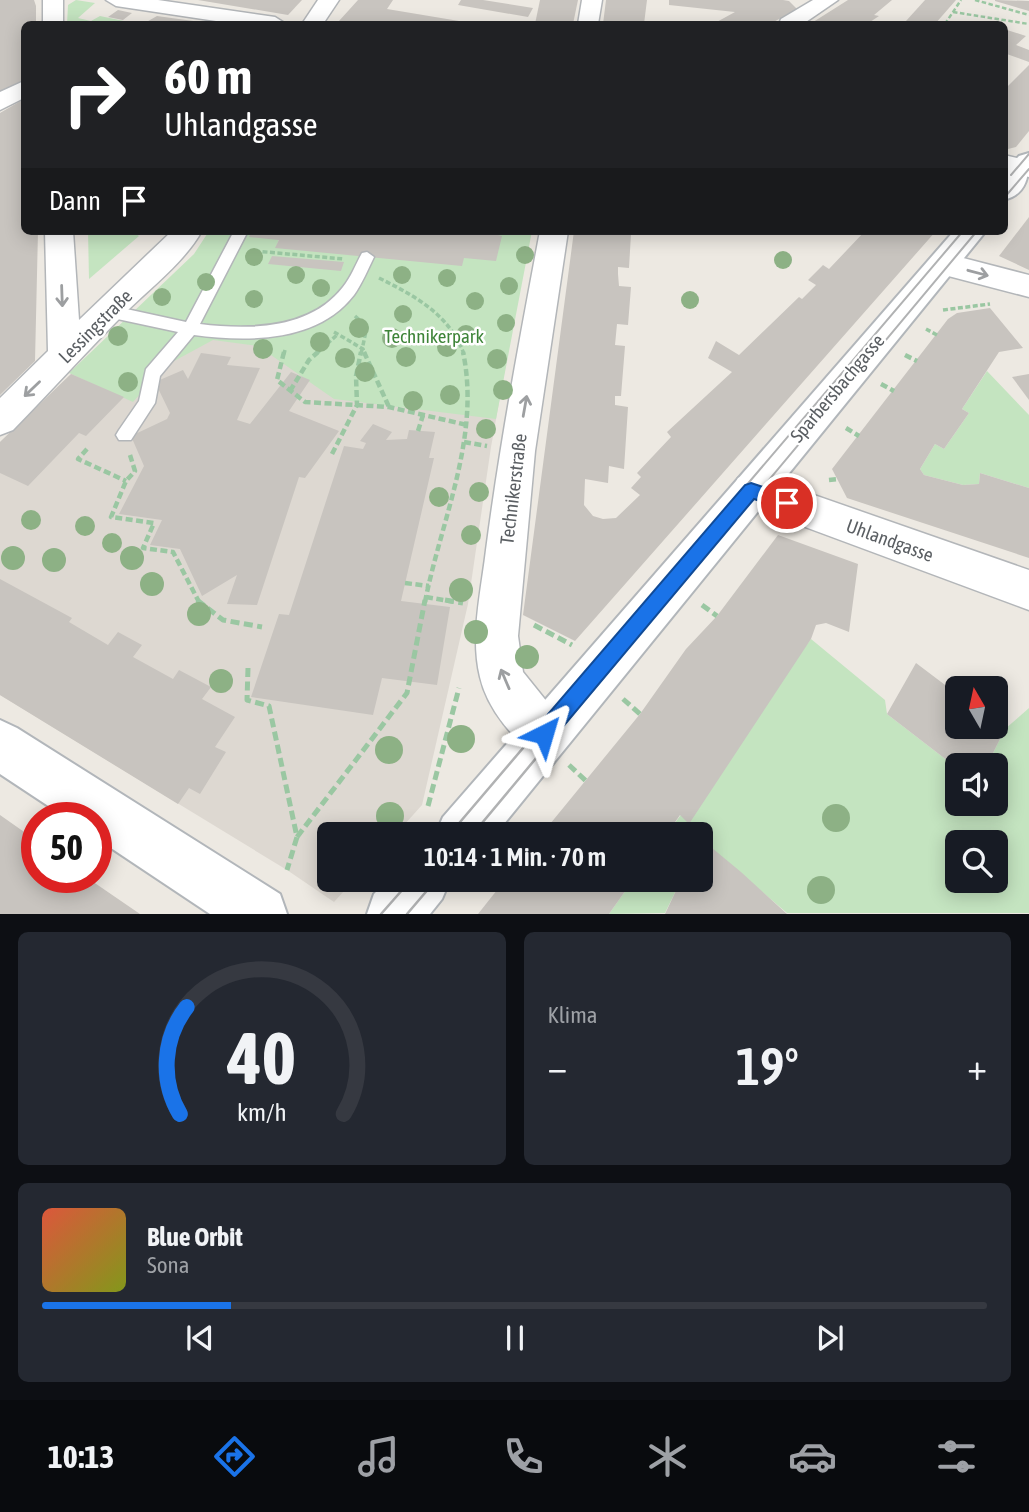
<!DOCTYPE html>
<html lang="de">
<head>
<meta charset="utf-8">
<style>
  :root { --surface:#171b24; --page:#242831; --text:#f1f3f6; --muted:#9ea1a6; --line:#363941; --accent:#1a73e8 }
  body { margin:0; font-family:"Asap Condensed",sans-serif; background:var(--page); color:var(--text); height:100vh; display:flex; flex-direction:column; font-size:26px; white-space:nowrap }
  * { box-sizing:border-box; margin:0 }
  p { font-size:23px; color:var(--muted) }
  .icon { flex:none; width:38px; height:38px; fill:none; stroke:currentColor; stroke-width:2; stroke-linecap:round; stroke-linejoin:round }
  .map { position:relative; height:914px; overflow:hidden }
  .panel { display:flex; flex-direction:column; gap:18px; padding:18px; background:#0d0f14; flex:1 }
  .panel>* { flex:none }
  .top-card { position:absolute; left:21px; top:21px; width:987px; height:214px; border-radius:10px; box-shadow:0 4px 18px #0003; background:#202124; color:#fff; overflow:hidden }
  .needle { width:46px; rotate:351deg }
  .controls { position:absolute; left:945px; top:676px; display:grid; gap:14px }
  .controls a { display:grid; place-items:center; width:63px; height:63px; border-radius:10px; background:var(--surface); box-shadow:0 4px 18px #0003; font-size:35px }
  .speed { position:absolute; left:21px; top:802px; display:flex; gap:14px; font-size:35px; font-weight:700; text-align:center }
  .speed>* { display:grid; place-content:center; width:91px; height:91px; border-radius:50%; background:var(--surface); box-shadow:0 4px 18px #0003; line-height:1 }
  .speed .limit { border:10px solid #d22; background:#fff; color:#111 }
  .pin { position:absolute; display:grid; place-items:center; width:60px; height:60px; color:#fff; margin:-30px; border:4px solid #fff; border-radius:50%; box-shadow:0 2px 7px #0007 }
  .me { position:absolute; width:77px; margin:-38px; rotate:40deg; stroke-linejoin:round; filter:drop-shadow(0 0 5px #0008) }
  .turn { display:flex; align-items:center; gap:24px; height:147px; padding:0 28px; font-size:32px }
  .turn .icon { width:91px; height:91px; stroke-width:2.5 }
  .turn b { display:block; font-size:49px; line-height:60px }
  .then { display:flex; align-items:center; height:66px; padding:0 28px; background:#0003; gap:14px; font-size:26px }
  .big { font-size:52px; font-weight:600; line-height:1.1 }
  .panel .card { flex:1; display:flex; flex-direction:column; justify-content:center; gap:10px; min-width:0; padding:0 24px; border-radius:10px; background:var(--page) }
  .panel .dial { align-items:center; gap:0 }
  .dial svg { height:182px; overflow:visible; fill:none; stroke:var(--line); stroke-width:7; stroke-linecap:round; text-anchor:middle }
  .dial text { fill:var(--text); stroke:none }
  .song { display:flex; align-items:center; gap:21px }
  .cover { width:84px; height:84px; border-radius:10px; background:linear-gradient(135deg,hsl(10 70% 55%),hsl(70 70% 35%)) }
  .played { height:7px; border-radius:4px; background:linear-gradient(90deg,var(--accent) 20%,var(--line) 20%) }
  .keys { display:flex; justify-content:space-around; direction:ltr }
  .heat { display:flex; justify-content:space-between; align-items:center; font-size:38px; direction:ltr }
  .panel .tiles { flex:1; display:grid; gap:18px; grid-template-columns:1fr 1fr }
  .card:last-child { grid-column:span 2 }
  .trip { position:absolute; left:317px; top:822px; width:396px; height:70px; border-radius:10px; background:var(--surface); box-shadow:0 4px 18px #0003; font-weight:600; line-height:70px; text-align:center }
  .tab-bar { display:flex; height:112px; justify-content:space-around; align-items:center; background:#090b0e; color:var(--muted) }
  .tab-bar .icon { width:49px; height:49px }
  .tab-bar .on { color:var(--accent) }
  .tab-bar b { font-size:32px; color:var(--text) }
  .map>svg:first-child { display:block }
  .education { fill:#ddd8d1 }
  .green { fill:#c4e4c0; fill-rule:evenodd }
  .building { fill:#c8c4bf }
  .lines { fill:none; stroke-linecap:round; stroke-linejoin:round }
  .service-casing { stroke:#b3b6b9; stroke-width:3 }
  .minor-casing { stroke:#b3b6b9; stroke-width:3 }
  .secondary-casing { stroke:#b2b6ba; stroke-width:4 }
  .path-far3 { stroke:#9ac7a2; stroke-width:2.5; stroke-dasharray:4.5 2.5; stroke-linecap:butt }
  .path-far2 { stroke:#9ac7a2; stroke-width:3.5; stroke-dasharray:5 2.5; stroke-linecap:butt }
  .path-far1 { stroke:#9ac7a2; stroke-width:4.5; stroke-dasharray:7 3.5; stroke-linecap:butt }
  .path { stroke:#9ac7a2; stroke-width:5; stroke-dasharray:9 4.5; stroke-linecap:butt }
  .service { fill:#fff; fill-rule:evenodd }
  .minor { fill:#fff; fill-rule:evenodd }
  .secondary { fill:#fff; fill-rule:evenodd }
  .tram-far1 { stroke:#b1b2b3; stroke-width:2 }
  .tram { stroke:#b1b2b3; stroke-width:2.5 }
  .tree { fill:#8db185 }
  .oneway { stroke:#9d9fa1 }
  .route { fill:#1a73e8; stroke:#114b97; stroke-width:2 }
  .labels { text-anchor:middle; stroke-width:5; stroke-linejoin:round; paint-order:stroke }
  .street-label { font-size:19px; fill:#5b5f63; stroke:#fff }
  .park-label { font-size:19px; fill:#3e8439; stroke:#fff }
</style>
</head>
<body>
<div class="map">
<svg width="1029" height="914" viewBox="0 0 1029 914">
  <rect width="100%" height="100%" fill="#ede9e2"/>
  <polygon class="education" points="212,231 530,231 491,447 468,604 422,805 395,835 329,835 329,880 354,880 334,902 287,870 0,695 0,442 197,254"/>
  <g class="green">
    <polygon points="76,0 95,3 78,18 91,21 100,16 124,21 117,24 67,24 68,5"/>
    <polygon points="88,231 131,231 139,236 89,279"/>
    <polygon points="209,231 279,238 277,245 532,231 496,419 334,399 258,346 213,340 165,366 133,402 69,373 194,254"/>
    <polygon points="987,371 1029,415 1029,488 980,473 979,484 963,485 924,475 920,469 935,444 944,449 969,413 962,409"/>
    <path d="M 811,639 L 885,700 L 887,714 L 957,768 L 957,803 L 996,803 L 996,765 L 987,765 L 1005,729 L 1029,708 L 1029,913 L 787,913 L 700,839 L 700,835 L 666,835 ZM 957,842 L 996,842 L 996,880 L 957,880 Z"/>
    <polygon points="633,880 681,880 665,913 609,914"/>
  </g>
  <g class="building">
    <polygon points="0,0 34,0 36,6 36,24 24,24 24,80 0,94"/>
    <polygon points="198,0 302,0 288,15"/>
    <polygon points="358,0 393,0 387,9 477,24 341,23 339,21"/>
    <polygon points="461,0 483,0 533,8 528,17 458,5"/>
    <polygon points="540,0 578,0 573,24 535,24"/>
    <polygon points="606,0 647,0 644,24 603,24"/>
    <polygon points="669,0 783,0 789,1 797,9 770,24 713,24 735,12 669,5"/>
    <polygon points="848,0 892,0 874,15 879,16 867,24 810,24"/>
    <polygon points="925,0 956,0 935,24 906,21"/>
    <polygon points="995,0 1029,1 1029,11 995,1"/>
    <polygon points="118,10 132,13 123,20 108,17"/>
    <polygon points="157,16 208,23 207,24 143,24"/>
    <polygon points="1004,29 1026,36 1016,45 1029,50 1029,62 1004,53"/>
    <polygon points="1029,65 1029,131 1016,147 1004,150 1004,90"/>
    <polygon points="24,99 24,231 38,231 35,361 0,395 0,113"/>
    <polygon points="1029,217 1029,270 999,256"/>
    <polygon points="252,231 499,231 498,235 502,236 496,261 464,258 462,266 275,248 279,240 249,237"/>
    <polygon points="574,231 631,234 629,268 618,267 618,274 619,286 631,287 628,325 617,324 615,345 625,346 621,396 615,396 615,405 628,407 624,469 609,466 608,483 585,479 584,505 593,516 603,519 616,518 640,495 631,488 641,477 637,473 671,437 667,432 732,372 708,358 716,341 739,355 799,297 802,299 816,285 808,280 823,265 829,269 865,231 936,231 575,641 523,615"/>
    <polygon points="272,256 344,262 341,271 268,264"/>
    <polygon points="990,308 1023,348 999,352 962,409 969,413 944,449 935,444 920,469 924,475 963,485 979,484 980,473 1029,488 1029,558 847,498 832,469 948,319 957,313"/>
    <polygon points="201,353 231,357 227,365 260,368 237,420 250,424 291,372 310,380 289,411 339,431 305,478 299,477 257,605 227,604 237,575 202,596 180,549 150,545 162,520 119,514 144,466 131,436 167,419 170,413 155,382 183,370 188,379"/>
    <polygon points="71,374 124,397 86,436 79,433 28,486 0,473 0,442"/>
    <polygon points="1029,374 1029,400 1012,377"/>
    <polygon points="373,424 392,432 386,440 407,439 409,430 435,432 429,458 434,458 401,601 450,607 437,685 382,678 373,715 251,697 279,614 289,615 344,446 363,449 366,443 360,441"/>
    <polygon points="778,535 858,564 849,632 826,623 816,625 811,639 689,824 680,815 666,835 541,835 640,714 686,649 717,616"/>
    <polygon points="0,579 72,618 69,622 108,645 118,632 142,645 133,657 173,679 179,670 211,687 202,699 235,717 215,747 226,752 200,794 189,788 178,804 0,695"/>
    <polygon points="916,663 957,694 957,726 996,726 996,722 1005,729 987,765 957,765 957,768 887,714"/>
    <polygon points="0,815 37,841 37,877 86,877 140,914 0,914"/>
    <polygon points="700,838 741,872 787,914 665,914 681,880 700,880"/>
    <polygon points="505,880 633,880 609,914 478,914"/>
  </g>
  <g class="lines">
    <g class="service-casing">
      <path id="service" d="M 234,231 L 248,231 L 200,324 C 248,330 310,330 343,287 C 351,277 356,264 362,253 L 367,252 L 374,257 C 368,269 362,284 354,295 C 317,343 247,342 194,335 L 160,376 L 155,403 L 131,440 L 119,440 L 116,435 L 119,430 L 139,401 L 146,369 L 178,332 L 108,317 L 100,311 L 108,305 L 186,322 Z"/>
    </g>
    <g class="minor-casing">
      <g id="minor">
        <rect x="43" y="0" width="20" height="24"/>
        <polygon points="106,0 158,0 275,17 286,24 236,24 116,6"/>
        <polygon points="318,0 339,0 323,24 302,24"/>
        <polygon points="582,0 602,0 598,24 578,24"/>
        <polygon points="813,0 838,0 803,24 779,24 781,19"/>
        <polygon points="24,81 24,98 0,110 0,92"/>
        <polygon points="1004,155 1029,161 1029,177 1004,171"/>
        <path d="M 45,231 L 73,231 L 79,320 L 172,231 L 202,231 C 184,262 154,285 128,310 C 88,350 52,390 13,430 L 0,435 L 0,398 L 48,351 Z"/>
        <path d="M 540,231 L 568,231 L 535,451 L 518,636 L 523,672 L 560,718 L 567,734 L 560,750 L 544,757 C 515,745 487,708 480,677 C 470,636 481,592 486,550 C 500,443 520,337 540,231 Z"/>
        <polygon points="944,253 1029,275 1029,297 933,272 929,264 933,256"/>
        <polygon points="751,473 1029,570 1029,610 738,502 732,490 738,478"/>
      </g>
    </g>
    <g class="secondary-casing">
      <g id="secondary">
        <path d="M 1029,153 C 1029,174 1028,194 1004,200 L 1004,172 L 1019,156 Z"/>
        <polygon points="954,231 986,231 495,835 435,835 443,817"/>
        <polygon points="0,720 17,728 280,894 287,914 210,914 96,838 96,817 65,817 0,774"/>
        <polygon points="387,880 450,880 442,899 430,914 367,914 374,894"/>
      </g>
    </g>
    <g class="path-far3">
      <polyline points="975,0 1029,15"/>
      <polyline points="953,12 1029,24"/>
      <polyline points="945,24 961,0"/>
    </g>
    <g class="path-far2">
      <polyline points="255,251 344,259"/>
      <path d="M 379,278 C 415,296 449,314 464,354"/>
      <polyline points="943,310 990,304"/>
      <polyline points="355,316 367,327 361,354"/>
      <polyline points="926,329 937,335"/>
      <polyline points="334,332 363,349 365,354"/>
      <polyline points="284,354 285,350"/>
      <polyline points="316,354 338,334"/>
    </g>
    <g class="path-far1">
      <polyline points="284,352 277,380 305,402 389,407 467,425"/>
      <polyline points="364,352 389,407"/>
      <polyline points="905,355 917,361"/>
      <polyline points="881,384 894,391"/>
      <polyline points="290,391 309,360 318,352"/>
      <polyline points="846,428 859,436"/>
      <polyline points="418,431 423,415"/>
      <polyline points="464,442 487,446"/>
      <polyline points="87,449 78,459 126,481"/>
      <polyline points="332,454 357,405 356,376 361,352"/>
      <polyline points="130,455 135,471 126,481 111,517 154,523 143,548 173,552 199,602"/>
      <polyline points="829,480 838,479"/>
      <polyline points="405,583 429,586"/>
      <polyline points="426,597 455,602"/>
      <path d="M 425,602 C 441,520 481,437 463,352"/>
    </g>
    <g class="path">
      <polyline points="197,600 223,620 262,627"/>
      <polyline points="445,600 463,603"/>
      <polyline points="702,605 717,616"/>
      <polyline points="534,625 572,645"/>
      <polyline points="248,668 247,700 269,706 297,837 287,870"/>
      <polyline points="623,699 640,714"/>
      <polyline points="569,765 586,781"/>
      <polyline points="428,806 459,688"/>
      <polyline points="297,837 407,693 425,600"/>
    </g>
    <use href="#service" class="service"/>
    <use href="#minor" class="minor"/>
    <use href="#secondary" class="secondary"/>
    <g class="tram-far1">
      <polyline points="1011,175 1029,154"/>
      <polyline points="1004,198 1029,169"/>
      <polyline points="647,602 963,231"/>
      <polyline points="667,602 977,231"/>
    </g>
    <g class="tram">
      <polyline points="449,835 649,600"/>
      <polyline points="472,835 668,600"/>
      <polyline points="381,914 411,880"/>
      <polyline points="407,914 436,880"/>
    </g>
  </g>
  <g class="tree">
    <circle cx="525" cy="255" r="9"/>
    <circle cx="254" cy="257" r="9"/>
    <circle cx="783" cy="260" r="9"/>
    <circle cx="296" cy="275" r="9"/>
    <circle cx="402" cy="275" r="9"/>
    <circle cx="447" cy="278" r="9"/>
    <circle cx="206" cy="282" r="9"/>
    <circle cx="509" cy="286" r="9"/>
    <circle cx="321" cy="288" r="9"/>
    <circle cx="162" cy="297" r="9"/>
    <circle cx="254" cy="299" r="9"/>
    <circle cx="690" cy="300" r="9"/>
    <circle cx="475" cy="301" r="9"/>
    <circle cx="403" cy="314" r="9"/>
    <circle cx="506" cy="323" r="9"/>
    <circle cx="359" cy="328" r="10"/>
    <circle cx="466" cy="335" r="10"/>
    <circle cx="118" cy="336" r="10"/>
    <circle cx="392" cy="338" r="10"/>
    <circle cx="320" cy="342" r="10"/>
    <circle cx="447" cy="347" r="10"/>
    <circle cx="263" cy="349" r="10"/>
    <circle cx="406" cy="357" r="10"/>
    <circle cx="345" cy="358" r="10"/>
    <circle cx="497" cy="359" r="10"/>
    <circle cx="365" cy="372" r="10"/>
    <circle cx="128" cy="382" r="10"/>
    <circle cx="503" cy="390" r="10"/>
    <circle cx="450" cy="395" r="10"/>
    <circle cx="413" cy="401" r="10"/>
    <circle cx="486" cy="429" r="10"/>
    <circle cx="479" cy="492" r="10"/>
    <circle cx="439" cy="497" r="10"/>
    <circle cx="31" cy="520" r="10"/>
    <circle cx="85" cy="526" r="10"/>
    <circle cx="471" cy="535" r="10"/>
    <circle cx="112" cy="543" r="10"/>
    <circle cx="13" cy="558" r="12"/>
    <circle cx="132" cy="558" r="12"/>
    <circle cx="54" cy="560" r="12"/>
    <circle cx="152" cy="584" r="12"/>
    <circle cx="461" cy="590" r="12"/>
    <circle cx="199" cy="614" r="12"/>
    <circle cx="476" cy="632" r="12"/>
    <circle cx="527" cy="657" r="12"/>
    <circle cx="221" cy="681" r="12"/>
    <circle cx="461" cy="739" r="14"/>
    <circle cx="389" cy="750" r="14"/>
    <circle cx="390" cy="816" r="14"/>
    <circle cx="836" cy="818" r="14"/>
    <circle cx="821" cy="890" r="14"/>
  </g>
  <defs><path id="oneway-shaft" d="M-6 0H5M1.5-3L5.5 0L1.5 3" fill="none" stroke-width="1.6" stroke-linecap="round" stroke-linejoin="round" transform="scale(1.75)"/></defs>
  <g class="oneway">
    <use href="#oneway-shaft" transform="translate(978 273) rotate(15)"/>
    <use href="#oneway-shaft" transform="translate(62 296) rotate(88)"/>
    <use href="#oneway-shaft" transform="translate(32 389) rotate(136)"/>
    <use href="#oneway-shaft" transform="translate(525 406) rotate(-80)"/>
    <use href="#oneway-shaft" transform="translate(505 679) rotate(-113)"/>
  </g>
  <polygon class="route" points="751,483 793,497 793,508 787,510 754,499 551,741 544,744 537,741 534,734 537,727 745,485"/>
  <g class="labels">
    <g class="street-label">
      <text transform="translate(95 326) rotate(-45)" y="7">Lessingstraße</text>
      <text transform="translate(837 388) rotate(-50)" y="7">Sparbersbachgasse</text>
      <text transform="translate(513 489) rotate(-83)" y="7">Technikerstraße</text>
      <text transform="translate(890 540) rotate(20)" y="7">Uhlandgasse</text>
    </g>
    <g class="park-label">
      <text x="434" y="343">Technikerpark</text>
    </g>
  </g>
</svg>
<div class="controls">
<a><svg class="needle" viewBox="-14 -14 28 28"><path d="M0-13l5 13h-10z" fill="#e53935"/><path d="M0 13l5-13h-10z" fill="#9ea1a6"/></svg></a>
<a><svg class="icon" aria-label="sound" viewBox="0 0 24 24"><path d="M4 9h4l5-4v14l-5-4H4zM17 9q2 3 0 6"/></svg></a>
<a><svg class="icon" aria-label="search" viewBox="0 0 24 24"><circle cx="10" cy="10" r="6"/><path d="M15 15l6 6"/></svg></a>
</div>
<div class="speed"><div class="limit">50</div></div>
<div class="pin" style="left:787px;top:503px;background:#d93025"><svg class="icon" aria-label="arrive" viewBox="0 0 24 24"><path d="M6 21V4h12l-3 4 3 4H6"/></svg></div>
<svg class="me" style="left:544px;top:734px" viewBox="-20 -20 40 40"><path d="M0-17L14 15 0 8-14 15z" fill="#1a73e8" stroke="#fff" stroke-width="4"/></svg>
<div class="trip">10:14 · 1 Min. · 70 m</div>
<div class="top-card">
<div class="turn"><svg class="icon" aria-label="right" viewBox="0 0 24 24"><path d="M7 20v-9h11M14 6l5 5-5 5"/></svg><div><b>60 m</b>Uhlandgasse</div></div>
<div class="then">Dann<svg class="icon" aria-label="arrive" viewBox="0 0 24 24"><path d="M6 21V4h12l-3 4 3 4H6"/></svg></div>
</div>
</div>
<section class="panel">
<div class="tiles">
<div class="card dial"><svg viewBox="0 0 100 80">
<path d="M14 69A42 42 0 1 1 86 69"/>
<path d="M14 69A42 42 0 0 1 17 22" stroke="#1a73e8"/>
<text x="50" y="56" font-size="32" font-weight="700">40</text>
<text x="50" y="72" font-size="11">km/h</text>
</svg></div>
<div class="card"><p>Klima</p>
<div class="heat"><a>−</a><b class="big">19°</b><a>+</a></div>
</div>
<div class="card">
<div class="song"><i class="cover"></i><div><b>Blue Orbit</b><p>Sona</p></div></div>
<div class="played"></div>
<div class="keys"><svg class="icon" aria-label="previous" viewBox="0 0 24 24"><path d="M18 5L8 12l10 7zM5 5v14"/></svg><svg class="icon" aria-label="pause" viewBox="0 0 24 24"><path d="M8 5v14M16 5v14"/></svg><svg class="icon" aria-label="next" viewBox="0 0 24 24"><path d="M6 5l10 7-10 7zM19 5v14"/></svg></div>
</div>
</div>
</section>
<nav class="tab-bar">
<b>10:13</b>
<svg class="icon on" aria-label="directions" viewBox="0 0 24 24"><path d="M12 3l9 9-9 9-9-9zM9 14v-3h6M13 9l2 2-2 2"/></svg>
<svg class="icon" aria-label="music" viewBox="0 0 24 24"><path d="M9 18V5l10-2v13"/><circle cx="6" cy="18" r="3"/><circle cx="16" cy="16" r="3"/></svg>
<svg class="icon" aria-label="phone" viewBox="0 0 24 24"><path d="M5 4h4l2 5-3 2q2 4 5 5l2-3 5 2v4C11 20 4 13 5 4z"/></svg>
<svg class="icon" aria-label="climate" viewBox="0 0 24 24"><path d="M12 3v18M4 7l16 10M4 17L20 7"/></svg>
<svg class="icon" aria-label="car" viewBox="0 0 24 24"><path d="M5 17H2v-5l4-1 3-4h7l3 4 3 1v5h-3M9 17h6M6 11h13"/><circle cx="7" cy="17" r="2"/><circle cx="17" cy="17" r="2"/></svg>
<svg class="icon" aria-label="filters" viewBox="0 0 24 24"><path d="M4 7h16M4 17h16"/><circle cx="9" cy="7" r="2"/><circle cx="15" cy="17" r="2"/></svg>
</nav>
</body>
</html>
